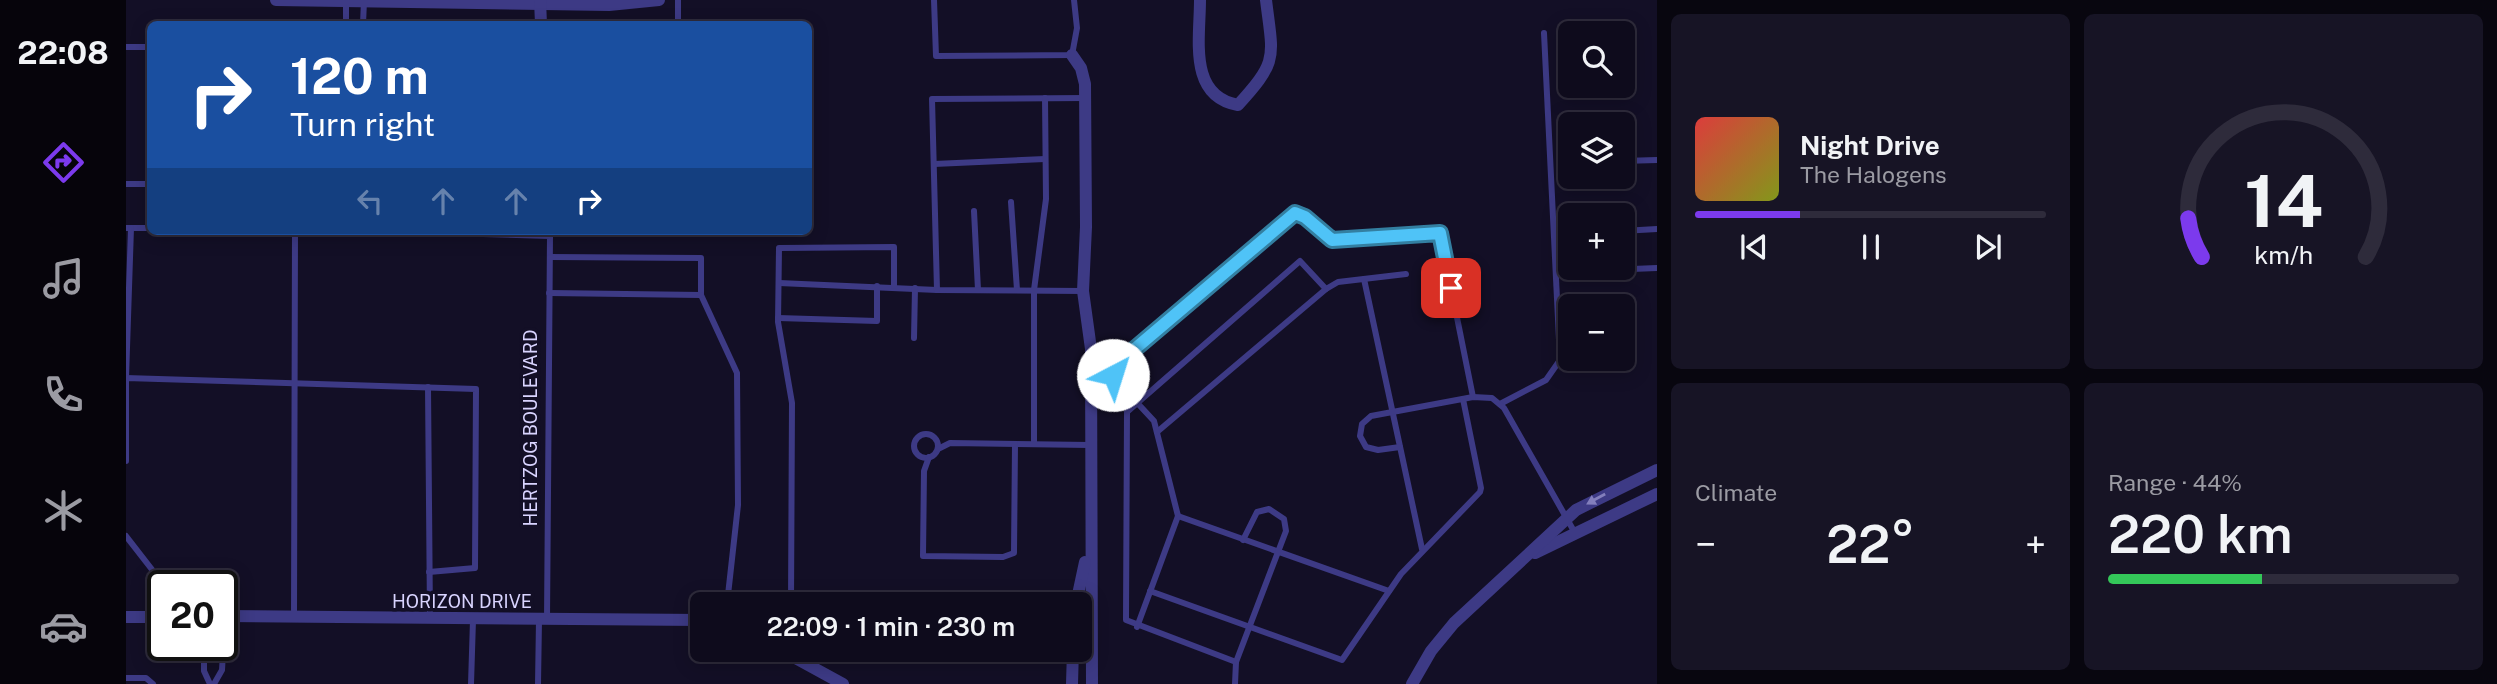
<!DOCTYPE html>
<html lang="en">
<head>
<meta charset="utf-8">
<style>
  :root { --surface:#0e0b1c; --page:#171425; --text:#f1f3f6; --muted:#9b9ba3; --line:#2e2b3b; --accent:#7c3aed }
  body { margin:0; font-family:"Public Sans",sans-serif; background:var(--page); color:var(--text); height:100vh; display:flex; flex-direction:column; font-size:26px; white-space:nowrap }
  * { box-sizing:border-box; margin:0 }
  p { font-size:23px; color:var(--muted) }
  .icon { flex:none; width:38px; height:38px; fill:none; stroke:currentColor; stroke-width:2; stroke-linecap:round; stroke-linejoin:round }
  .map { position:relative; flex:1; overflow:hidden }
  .drawer { display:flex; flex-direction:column; gap:14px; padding:14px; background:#08060f; width:840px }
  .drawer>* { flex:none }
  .guide { position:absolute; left:21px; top:21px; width:665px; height:214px; border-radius:10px; box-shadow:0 4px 18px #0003,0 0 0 2px var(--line); background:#1a4fa0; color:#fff; overflow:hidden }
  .tools { position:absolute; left:1432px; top:21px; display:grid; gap:14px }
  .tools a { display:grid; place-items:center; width:77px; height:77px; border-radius:10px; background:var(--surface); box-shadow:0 4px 18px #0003,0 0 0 2px var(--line); font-size:35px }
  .speed { position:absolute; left:21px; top:570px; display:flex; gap:14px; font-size:35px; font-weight:700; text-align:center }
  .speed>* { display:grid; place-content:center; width:91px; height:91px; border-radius:50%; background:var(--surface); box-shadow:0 4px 18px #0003,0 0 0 2px var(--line); line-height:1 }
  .speed .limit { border:4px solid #111; border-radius:10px; background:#fff; color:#111 }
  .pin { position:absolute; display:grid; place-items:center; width:60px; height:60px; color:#fff; margin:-30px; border-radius:14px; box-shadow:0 4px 10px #0006 }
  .me { position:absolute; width:77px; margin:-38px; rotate:40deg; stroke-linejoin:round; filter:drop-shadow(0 0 5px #0008) }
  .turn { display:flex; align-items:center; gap:24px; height:147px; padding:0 28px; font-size:32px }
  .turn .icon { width:91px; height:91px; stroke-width:2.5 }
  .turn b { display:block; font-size:49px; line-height:60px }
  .lanes { display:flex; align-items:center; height:66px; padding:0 28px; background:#0003; justify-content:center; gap:35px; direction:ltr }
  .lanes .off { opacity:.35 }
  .big { font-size:52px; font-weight:600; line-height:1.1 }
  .drawer .card { flex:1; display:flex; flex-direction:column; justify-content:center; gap:10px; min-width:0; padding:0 24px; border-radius:10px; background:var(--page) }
  .drawer .dial { align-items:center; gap:0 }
  .dial svg { height:182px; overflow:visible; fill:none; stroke:var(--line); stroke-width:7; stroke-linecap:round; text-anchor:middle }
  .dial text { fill:var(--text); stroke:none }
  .song { display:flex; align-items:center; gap:21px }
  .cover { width:84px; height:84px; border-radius:10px; background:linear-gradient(135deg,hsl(0 70% 55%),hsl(70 70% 35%)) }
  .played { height:7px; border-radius:4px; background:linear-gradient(90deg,var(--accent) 30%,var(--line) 30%) }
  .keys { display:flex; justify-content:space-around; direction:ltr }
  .heat { display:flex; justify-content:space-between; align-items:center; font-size:38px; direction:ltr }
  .charge { height:10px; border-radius:5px; background:linear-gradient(90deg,#34c759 44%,var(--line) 0) }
  .drawer .tiles { flex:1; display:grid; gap:14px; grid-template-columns:repeat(2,1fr) }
  .trip { position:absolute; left:564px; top:592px; width:402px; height:70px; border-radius:10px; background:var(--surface); box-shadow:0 4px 18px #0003,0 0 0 2px var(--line); font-weight:600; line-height:70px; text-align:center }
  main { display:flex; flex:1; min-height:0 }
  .tabs { display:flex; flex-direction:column; width:126px; justify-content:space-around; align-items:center; background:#06040b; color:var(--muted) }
  .tabs .icon { width:49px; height:49px }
  .tabs .current { color:var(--accent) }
  .tabs b { font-size:32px; color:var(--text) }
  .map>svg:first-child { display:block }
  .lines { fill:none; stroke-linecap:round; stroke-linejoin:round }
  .service { stroke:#3d3a85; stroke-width:6 }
  .minor { stroke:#3d3a85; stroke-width:12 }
  .oneway { fill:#837fbc }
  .route-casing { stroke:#337fa1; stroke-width:18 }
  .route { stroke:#4fc3f7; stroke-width:12 }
  .labels { text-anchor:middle; stroke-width:7; stroke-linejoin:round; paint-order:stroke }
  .street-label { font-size:18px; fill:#d9d4ff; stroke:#130f26 }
</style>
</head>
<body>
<main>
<nav class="tabs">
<b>22:08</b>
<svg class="icon current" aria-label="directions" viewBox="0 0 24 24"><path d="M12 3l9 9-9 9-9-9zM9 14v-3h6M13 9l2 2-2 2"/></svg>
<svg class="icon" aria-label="music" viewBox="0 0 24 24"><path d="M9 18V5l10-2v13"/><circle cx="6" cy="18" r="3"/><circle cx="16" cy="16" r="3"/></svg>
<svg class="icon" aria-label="phone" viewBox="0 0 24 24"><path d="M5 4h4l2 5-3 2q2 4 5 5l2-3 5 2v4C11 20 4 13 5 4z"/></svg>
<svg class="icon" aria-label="climate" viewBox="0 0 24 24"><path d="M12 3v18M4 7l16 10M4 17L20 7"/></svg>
<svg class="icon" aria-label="car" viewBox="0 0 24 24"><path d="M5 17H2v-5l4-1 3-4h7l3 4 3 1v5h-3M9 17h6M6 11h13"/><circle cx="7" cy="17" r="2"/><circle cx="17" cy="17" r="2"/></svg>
</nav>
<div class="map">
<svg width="1531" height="684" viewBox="0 0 1531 684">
  <rect width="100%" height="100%" fill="#130f26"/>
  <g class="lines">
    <g class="service">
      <polyline points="552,0 552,24"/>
      <polyline points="808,0 810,56 946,55 951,28 948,0"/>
      <polyline points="220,24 220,2"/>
      <polyline points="237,24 238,1"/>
      <polyline points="0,47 24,47"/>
      <polyline points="1496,161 1531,160"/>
      <polyline points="808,164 919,159"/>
      <polyline points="0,184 24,184"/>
      <polyline points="885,202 891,290"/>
      <polyline points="848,211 852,290"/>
      <polyline points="0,228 24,228"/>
      <polyline points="250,231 424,236 421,620"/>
      <polyline points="1496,231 1531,229"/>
      <polyline points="424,257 575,258 575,295 611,373 612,505 601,604"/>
      <polyline points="1431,272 1531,268"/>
      <polyline points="1238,279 1296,549"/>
      <polyline points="653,283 811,290 957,291"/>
      <polyline points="1200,289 1212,282 1280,274"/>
      <polyline points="811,290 806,99 959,98"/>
      <polyline points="423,293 575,295"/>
      <polyline points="652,318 751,321 751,286"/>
      <polyline points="788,338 789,288"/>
      <polyline points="0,378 5,228"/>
      <polyline points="302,387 304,618"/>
      <polyline points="1374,404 1420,380 1434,360 1418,33"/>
      <polyline points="1031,432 1200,289 1174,261 1001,412 1000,620 1110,662"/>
      <circle cx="800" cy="446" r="12"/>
      <polyline points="908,444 908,290 920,199 919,98"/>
      <polyline points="1274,447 1252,450 1240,447 1234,436 1236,424 1245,416 1347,397 1366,398 1378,408 1449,533"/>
      <polyline points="812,449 824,443 964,445"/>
      <polyline points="803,457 798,471 797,556 877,557 888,553 889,444"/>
      <polyline points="0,461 0,378 350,389 349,568 303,572"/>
      <polyline points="1052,516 1263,591"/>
      <polyline points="0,536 31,576 35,617"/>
      <polyline points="1024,591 1216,660 1275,574 1354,492 1355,488 1337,399"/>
      <polyline points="665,604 666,403 652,322 653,248 768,247 768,286"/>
      <polyline points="168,616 169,231"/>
      <polyline points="1011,627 1052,516 1028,421 990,380 989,369 1165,215 1179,217 1206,240 1314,233 1347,397"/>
      <polyline points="78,646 78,671 84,684"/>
      <polyline points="0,678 20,678 27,684"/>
      <polyline points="88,684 96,670 99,617"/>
      <polyline points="345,684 347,620"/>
      <polyline points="412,684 413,620"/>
      <polyline points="1109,684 1110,662 1160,531 1158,519 1143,509 1131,512 1117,540"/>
    </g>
    <g class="minor">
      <polyline points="150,0 483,5 533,0"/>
      <polyline points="414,0 415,24"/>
      <path d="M 1074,0 C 1074,39 1062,96 1112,105 C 1153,60 1147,58 1140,0"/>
      <polyline points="946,55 955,68 959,84 960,227 957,291 965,349 966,684"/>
      <polyline points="1409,553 1531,494"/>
      <polyline points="950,604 959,562"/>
      <polyline points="96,616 576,620"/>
      <polyline points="0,617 37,617"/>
      <polyline points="653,649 717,684"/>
      <polyline points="946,684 947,649"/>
      <polyline points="1286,684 1305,651 1328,623 1450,510 1531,470"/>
    </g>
  </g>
  <defs><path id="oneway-solid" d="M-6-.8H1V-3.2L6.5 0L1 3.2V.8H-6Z" transform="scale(1.75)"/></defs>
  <use class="oneway" href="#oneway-solid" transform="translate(1470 499) rotate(151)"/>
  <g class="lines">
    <g class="route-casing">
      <polyline id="route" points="987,375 991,364 1169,213 1179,217 1206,240 1314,233 1325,288"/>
    </g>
    <use href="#route" class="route"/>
  </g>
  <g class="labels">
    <g class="street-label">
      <text transform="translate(405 428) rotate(-90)" y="6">HERTZOG BOULEVARD</text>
      <text x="336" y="608">HORIZON DRIVE</text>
    </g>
  </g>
</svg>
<div class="tools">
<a><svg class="icon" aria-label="search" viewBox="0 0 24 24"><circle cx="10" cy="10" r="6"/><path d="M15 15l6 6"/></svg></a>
<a><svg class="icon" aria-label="layers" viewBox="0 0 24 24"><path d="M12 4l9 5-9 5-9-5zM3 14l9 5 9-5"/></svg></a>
<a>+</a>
<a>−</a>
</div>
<div class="speed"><div class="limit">20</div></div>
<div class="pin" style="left:1325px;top:288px;background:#d93025"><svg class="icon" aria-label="arrive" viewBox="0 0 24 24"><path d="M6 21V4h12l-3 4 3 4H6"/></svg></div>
<svg class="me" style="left:987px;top:375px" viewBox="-20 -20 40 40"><circle r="19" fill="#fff"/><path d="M0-13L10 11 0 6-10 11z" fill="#4fc3f7"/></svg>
<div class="trip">22:09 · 1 min · 230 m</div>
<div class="guide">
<div class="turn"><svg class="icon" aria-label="right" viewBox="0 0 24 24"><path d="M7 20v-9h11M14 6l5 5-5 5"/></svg><div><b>120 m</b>Turn right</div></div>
<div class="lanes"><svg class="icon off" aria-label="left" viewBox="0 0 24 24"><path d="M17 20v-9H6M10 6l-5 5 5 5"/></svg><svg class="icon off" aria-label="ahead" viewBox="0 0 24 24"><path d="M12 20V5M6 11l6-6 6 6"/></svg><svg class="icon off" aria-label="ahead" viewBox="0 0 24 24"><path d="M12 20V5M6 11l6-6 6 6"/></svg><svg class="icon" aria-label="right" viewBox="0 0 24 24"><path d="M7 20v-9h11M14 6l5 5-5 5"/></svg></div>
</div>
</div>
<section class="drawer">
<div class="tiles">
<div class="card">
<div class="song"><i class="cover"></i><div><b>Night Drive</b><p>The Halogens</p></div></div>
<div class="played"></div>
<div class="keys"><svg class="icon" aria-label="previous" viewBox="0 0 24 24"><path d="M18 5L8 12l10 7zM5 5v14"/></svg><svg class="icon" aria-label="pause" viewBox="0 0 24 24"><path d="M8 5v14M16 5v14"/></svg><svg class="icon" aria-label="next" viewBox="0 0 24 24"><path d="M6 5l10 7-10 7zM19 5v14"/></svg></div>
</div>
<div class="card dial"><svg viewBox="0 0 100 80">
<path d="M14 69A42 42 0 1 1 86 69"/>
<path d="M14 69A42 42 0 0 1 8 52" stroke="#7c3aed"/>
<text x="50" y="56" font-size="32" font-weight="700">14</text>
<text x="50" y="72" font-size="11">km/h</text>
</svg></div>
<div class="card"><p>Climate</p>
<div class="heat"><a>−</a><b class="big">22°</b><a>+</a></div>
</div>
<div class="card"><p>Range · 44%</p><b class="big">220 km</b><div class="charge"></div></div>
</div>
</section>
</main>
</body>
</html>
